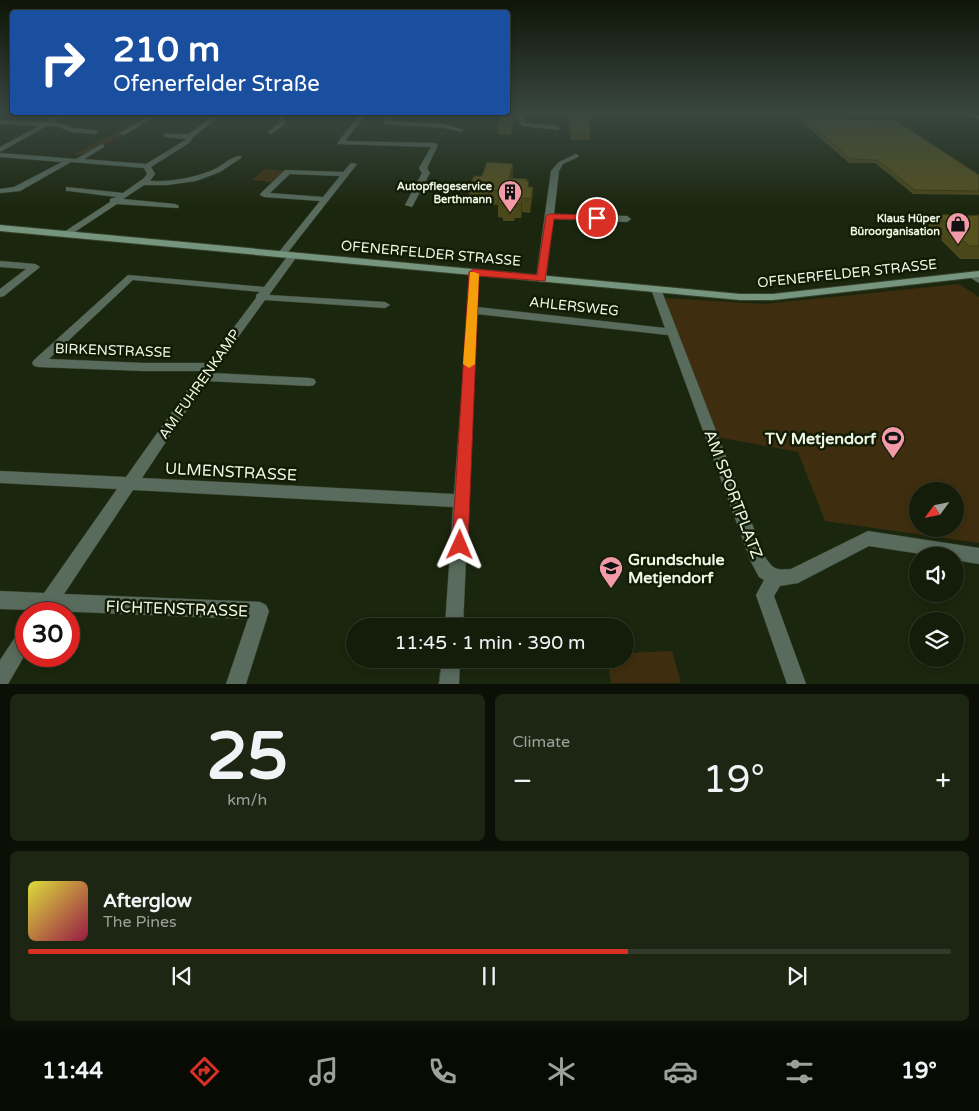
<!DOCTYPE html>
<html lang="en">
<head>
<meta charset="utf-8">
<style>
  :root { --surface:#141c0a; --page:#1d2513; --text:#f1f3f6; --muted:#9da19c; --line:#333a2b; --accent:#d93025 }
  body { margin:0; font-family:"Varela Round",sans-serif; background:var(--page); color:var(--text); height:100vh; display:flex; flex-direction:column; font-size:19px; white-space:nowrap }
  * { box-sizing:border-box; margin:0 }
  p { font-size:16px; color:var(--muted) }
  .icon { flex:none; width:28px; height:28px; fill:none; stroke:currentColor; stroke-width:2; stroke-linecap:round; stroke-linejoin:round }
  .map { position:relative; height:684px; overflow:hidden }
  .panel { display:flex; flex-direction:column; gap:10px; padding:10px; background:#0b0f06; flex:1 }
  .panel>* { flex:none }
  .guide { position:absolute; left:10px; top:10px; width:500px; height:105px; border-radius:5px; box-shadow:0 2px 8px #0003,0 0 0 1px var(--line); background:#1a4fa0; color:#fff; overflow:hidden }
  .needle { width:32px; rotate:237deg }
  .tools { position:absolute; left:909px; top:482px; display:grid; gap:10px }
  .tools a { display:grid; place-items:center; width:55px; height:55px; border-radius:50%; background:var(--surface); box-shadow:0 2px 8px #0003,0 0 0 1px var(--line); font-size:25px }
  .speed { position:absolute; left:15px; top:602px; display:flex; gap:10px; font-size:25px; font-weight:700; text-align:center }
  .speed>* { display:grid; place-content:center; width:65px; height:65px; border-radius:50%; background:var(--surface); box-shadow:0 2px 8px #0003,0 0 0 1px var(--line); line-height:1 }
  .speed .limit { border:8px solid #d22; background:#fff; color:#111 }
  .pin { position:absolute; display:grid; place-items:center; width:42px; height:42px; color:#fff; margin:-21px; border:2px solid #fff; border-radius:50%; box-shadow:0 1px 5px #0007 }
  .me { position:absolute; width:55px; margin:-28px; rotate:1deg; stroke-linejoin:round; filter:drop-shadow(0 0 4px #0008) }
  .turn { display:flex; align-items:center; gap:18px; height:105px; padding:0 20px; font-size:22px }
  .turn .icon { width:65px; height:65px; stroke-width:2.5 }
  .turn b { display:block; font-size:35px; line-height:42px }
  .big { font-size:38px; font-weight:600; line-height:1.1 }
  .panel .widget { flex:1; display:flex; flex-direction:column; justify-content:center; gap:8px; min-width:0; padding:0 18px; border-radius:8px; background:var(--page) }
  .panel .dial { align-items:center; gap:0 }
  .dial b { font-size:65px; line-height:1 }
  .song { display:flex; align-items:center; gap:15px }
  .cover { width:60px; height:60px; border-radius:8px; background:linear-gradient(135deg,hsl(60 70% 55%),hsl(340 70% 35%)) }
  .played { height:5px; border-radius:2px; background:linear-gradient(90deg,var(--accent) 65%,var(--line) 65%) }
  .keys { display:flex; justify-content:space-around; direction:ltr }
  .heat { display:flex; justify-content:space-between; align-items:center; font-size:28px; direction:ltr }
  .panel .tiles { flex:1; display:grid; gap:10px; grid-template-columns:1fr 1fr }
  .widget:last-child { grid-column:span 2 }
  .trip { position:absolute; left:346px; top:618px; width:288px; height:50px; border-radius:25px; background:var(--surface); box-shadow:0 2px 8px #0003,0 0 0 1px var(--line); font-weight:600; line-height:50px; text-align:center }
  .menu { display:flex; height:80px; justify-content:space-around; align-items:center; background:#080b04; color:var(--muted) }
  .menu .icon { width:35px; height:35px }
  .menu .on { color:var(--accent) }
  .menu b { font-size:22px; color:var(--text) }
  .map>svg:first-child { display:block }
  .green { fill:#3e2e0f; fill-rule:evenodd }
  .lines { fill:none; stroke-linecap:round; stroke-linejoin:round }
  .street-casing { stroke:#39432c; stroke-width:1 }
  .secondary-casing { stroke:#39432c; stroke-width:2 }
  .street { fill:#586b5d; fill-rule:evenodd }
  .secondary { fill:#76957e; fill-rule:evenodd }
  .wall { fill:#4a471a }
  .shaded-wall { fill:#3c3915 }
  .building { fill:#56521e; stroke:#3c3915 }
  .route { fill:#d93025; stroke:#8d1f18 }
  .slow { fill:#f59e0b }
  .labels { text-anchor:middle; stroke-width:5; stroke-linejoin:round; paint-order:stroke }
  .far-poi-label { font-size:11px; font-weight:bold; fill:#eff7e7; stroke:#121c05; text-anchor:end }
  .street-label { font-size:14px; fill:#eff7e7; stroke:#121c05 }
  .near-poi-label { font-size:16px; font-weight:bold; fill:#eff7e7; stroke:#121c05; text-anchor:end }
  .near-street-label { font-size:16px; fill:#eff7e7; stroke:#121c05 }
</style>
</head>
<body>
<div class="map">
<svg width="979" height="684" viewBox="0 0 979 684">
  <rect width="100%" height="100%" fill="#1b260e"/>
  <g class="green">
    <path d="M 150,114 L 157,114 C 139,125 92,157 73,155 Z"/>
    <polygon points="264,169 284,171 272,182 252,180"/>
    <path d="M 959,284 L 979,297 L 979,543 L 825,521 L 798,452 L 717,437 L 664,298 L 764,304 ZM 918,491 L 955,491 L 955,529 L 918,529 Z"/>
    <polygon points="672,651 681,683 611,683 607,659 625,659 625,653"/>
  </g>
  <g class="lines">
    <g class="street-casing">
      <g id="street">
        <polygon points="61,113 69,113 53,123 62,124 72,128 95,130 98,132 95,134 71,132 59,127 47,126 0,152 0,147 39,126 0,124 0,120 45,122"/>
        <polygon points="153,113 161,113 124,135 119,134"/>
        <path d="M 217,113 L 223,114 L 193,137 L 189,143 L 151,167 L 155,174 L 150,181 C 171,182 193,178 213,170 C 222,166 232,155 241,156 L 241,158 L 220,172 L 196,181 L 167,185 L 144,185 L 123,199 L 175,204 L 179,206 L 178,208 L 117,204 L 67,237 L 63,234 L 64,232 L 110,202 L 110,199 L 117,197 L 69,191 L 66,191 L 66,187 L 123,193 L 144,178 L 147,174 L 144,168 L 71,162 L 20,191 L 0,193 L 0,189 L 14,187 L 62,162 L 0,157 L 0,153 L 76,159 L 102,144 L 104,145 L 104,147 L 84,159 L 146,164 L 187,139 L 166,137 L 164,136 L 164,134 L 189,134 Z"/>
        <polygon points="274,113 281,113 284,117 285,124 271,134 268,132 269,131 279,123 278,117"/>
        <polygon points="361,113 367,113 345,141 435,143 438,145 427,168 430,173 412,207 405,205 422,173 419,168 431,147 338,144 338,142"/>
        <polygon points="389,113 395,113 390,121 444,124 464,130 461,132 444,128 384,124"/>
        <polygon points="519,113 525,113 526,123 557,126 560,128 557,130 523,126 520,124"/>
        <polygon points="576,154 579,156 578,157 563,164 559,171 554,214 627,216 631,219 627,222 553,219 546,279 541,282 538,281 536,279 551,171 559,162"/>
        <path d="M 351,163 L 357,164 L 285,256 L 279,256 L 279,252 L 320,201 L 264,197 L 260,195 L 261,193 L 285,170 L 343,172 ZM 290,174 L 340,176 L 323,197 L 270,193 Z"/>
        <path d="M 293,252 L 298,255 L 269,295 L 385,302 L 390,305 L 385,308 L 265,300 L 212,373 L 310,378 L 314,379 L 316,382 L 314,385 L 310,386 L 206,381 L 142,478 L 454,494 L 471,270 L 477,270 L 479,272 L 477,307 L 665,328 L 651,289 L 656,286 L 661,289 L 765,557 C 774,570 776,570 791,569 L 868,531 L 979,548 L 979,564 L 955,560 L 955,556 L 934,556 L 869,546 L 798,583 L 780,586 L 774,596 L 806,684 L 787,684 L 756,595 L 764,580 L 759,577 L 751,562 L 668,335 L 477,314 L 463,626 L 445,626 L 453,507 L 133,490 L 64,594 L 260,602 L 266,605 L 269,611 L 246,684 L 226,684 L 248,619 L 53,611 L 51,614 L 31,614 L 33,610 L 0,609 L 0,591 L 44,593 L 117,489 L 0,483 L 0,471 L 126,477 L 201,371 L 144,371 L 38,367 L 34,366 L 32,363 L 34,360 L 128,275 L 264,287 L 290,253 ZM 133,280 L 260,292 L 256,295 L 256,298 L 207,363 L 144,363 L 49,359 Z"/>
        <polygon points="0,261 35,264 40,267 4,296 0,297 0,289 26,269 0,267"/>
        <polygon points="971,272 979,276 979,283 966,275"/>
        <polygon points="26,627 26,653 8,684 0,684 0,660 20,630"/>
        <polygon points="442,659 460,659 459,684 439,684"/>
      </g>
    </g>
    <g class="secondary-casing">
      <g id="secondary">
        <polygon points="967,113 979,115 979,119 968,114"/>
        <polygon points="0,225 740,294 773,294 979,271 979,277 773,300 740,300 0,231"/>
      </g>
    </g>
    <use href="#street" class="street"/>
    <use href="#secondary" class="secondary"/>
  </g>
  <g class="wall">
    <polygon points="513,113 513,124 511,135 498,134 499,123"/>
    <polygon points="570,113 589,113 590,133 589,140 571,140 569,118"/>
    <polygon points="804,119 979,175 979,195 913,194 875,163 849,163 802,122"/>
    <polygon points="482,176 512,178 527,181 529,187 533,187 532,201 530,213 522,212 521,218 515,218 514,221 503,221 503,218 498,217 498,205 469,203 468,189"/>
    <polygon points="935,214 964,216 979,215 979,259 960,259 941,240 942,238 928,226"/>
  </g>
  <g class="shaded-wall">
    <polygon points="513,113 513,124 511,135 511,123"/>
    <polygon points="513,164 513,177 509,191 509,178"/>
    <polygon points="533,187 532,201 530,213 531,199"/>
    <polygon points="522,198 522,212 521,218 521,204"/>
  </g>
  <g class="building">
    <polygon points="501,113 513,113 511,123 499,123"/>
    <polygon points="570,113 589,113 590,133 572,133"/>
    <polygon points="804,119 895,120 979,175 979,191 915,190 877,160 851,159"/>
    <polygon points="487,162 513,164 509,178 527,179 526,181 529,181 528,187 533,187 531,199 522,198 521,204 516,204 515,207 503,206 504,204 498,203 501,191 468,189 474,176 482,176"/>
    <polygon points="935,214 964,216 979,215 979,246 969,246 949,227 952,227"/>
  </g>
  <linearGradient id="sky" x2="0" y2="1"><stop stop-color="#0f1508"/><stop offset="0.54" stop-color="#394741"/><stop offset="1" stop-color="#394741" stop-opacity="0"/></linearGradient>
  <rect width="979" height="209" fill="url(#sky)"/>
  <polygon class="route" points="550,214 597,215 601,218 597,220 554,219 545,281 479,276 468,545 465,550 460,552 454,550 452,545 469,272 474,269 537,275 546,216"/>
  <polygon class="slow" points="470,272 474,272 479,274 475,364 469,368 463,364"/>
  <defs>
    <g id="building-pin" transform="scale(1.25)"><path d="M0 17L-7.5 6A9.5 9.5 0 1 1 7.5 6Z" fill="#f39aa9" stroke="#121c05"/><path d="M-4-6H4V6H1V3H-1V6H-4ZM-2.5-4.3h1.7v1.8h-1.7ZM.8-4.3h1.7v1.8H.8ZM-2.5-1h1.7V.8h-1.7ZM.8-1h1.7V.8H.8Z" fill="#111"/></g>
    <g id="shop-pin" transform="scale(1.25)"><path d="M0 17L-7.5 6A9.5 9.5 0 1 1 7.5 6Z" fill="#f39aa9" stroke="#121c05"/><path d="M-5-2.5h2.3a2.7 3.5 0 0 1 5.4 0H5L5.5 6h-11ZM-1.5-2.5h3a1.5 2.3 0 0 0-3 0Z" fill="#111"/></g>
    <g id="stadium-pin" transform="scale(1.25)"><path d="M0 17L-7.5 6A9.5 9.5 0 1 1 7.5 6Z" fill="#f39aa9" stroke="#121c05"/><path d="M0-5a6.5 5 0 1 0 0 10a6.5 5 0 1 0 0-10ZM-3.5-1.8h7v3.6h-7Z" fill="#111"/></g>
    <g id="school-pin" transform="scale(1.25)"><path d="M0 17L-7.5 6A9.5 9.5 0 1 1 7.5 6Z" fill="#f39aa9" stroke="#121c05"/><path d="M0-5L7-2L0 1L-7-2ZM-4 1L0 2.5L4 1V4Q0 6-4 4Z" fill="#111"/></g>
  </defs>
  <g fill-rule="evenodd">
    <use href="#building-pin" x="510" y="192"/>
    <use href="#shop-pin" x="958" y="224"/>
    <use href="#stadium-pin" x="893" y="438"/>
    <use href="#school-pin" x="611" y="568"/>
  </g>
  <g class="labels">
    <g class="far-poi-label">
      <text x="492" y="190">Autopflegeservice<tspan x="492" dy="13">Berthmann</tspan></text>
      <text x="940" y="222">Klaus Hüper<tspan x="940" dy="13">Büroorganisation</tspan></text>
    </g>
    <g class="street-label">
      <text transform="translate(431 253) rotate(5)" y="5">OFENERFELDER STRASSE</text>
      <text transform="translate(847 273) rotate(-6)" y="5">OFENERFELDER STRASSE</text>
      <text transform="translate(574 306) rotate(6)" y="5">AHLERSWEG</text>
      <text transform="translate(113 350) rotate(2)" y="5">BIRKENSTRASSE</text>
      <text transform="translate(199 384) rotate(-55)" y="5">AM FUHRENKAMP</text>
    </g>
    <g class="near-poi-label">
      <text x="876" y="444">TV Metjendorf</text>
      <text x="628" y="565" text-anchor="start">Grundschule<tspan x="628" dy="18">Metjendorf</tspan></text>
    </g>
    <g class="near-street-label">
      <text transform="translate(231 471) rotate(3)" y="6">ULMENSTRASSE</text>
      <text transform="translate(734 494) rotate(69)" y="6">AM SPORTPLATZ</text>
      <text transform="translate(177 608) rotate(2)" y="6">FICHTENSTRASSE</text>
    </g>
  </g>
</svg>
<div class="tools">
<a><svg class="needle" viewBox="-14 -14 28 28"><path d="M0-13l5 13h-10z" fill="#e53935"/><path d="M0 13l5-13h-10z" fill="#9da19c"/></svg></a>
<a><svg class="icon" aria-label="sound" viewBox="0 0 24 24"><path d="M4 9h4l5-4v14l-5-4H4zM17 9q2 3 0 6"/></svg></a>
<a><svg class="icon" aria-label="layers" viewBox="0 0 24 24"><path d="M12 4l9 5-9 5-9-5zM3 14l9 5 9-5"/></svg></a>
</div>
<div class="speed"><div class="limit">30</div></div>
<div class="pin" style="left:597px;top:218px;background:#d93025"><svg class="icon" aria-label="arrive" viewBox="0 0 24 24"><path d="M6 21V4h12l-3 4 3 4H6"/></svg></div>
<svg class="me" style="left:460px;top:545px" viewBox="-20 -20 40 40"><path d="M0-17L14 15 0 8-14 15z" fill="#d93025" stroke="#fff" stroke-width="4"/></svg>
<div class="trip">11:45 · 1 min · 390 m</div>
<div class="guide">
<div class="turn"><svg class="icon" aria-label="right" viewBox="0 0 24 24"><path d="M7 20v-9h11M14 6l5 5-5 5"/></svg><div><b>210 m</b>Ofenerfelder Straße</div></div>
</div>
</div>
<section class="panel">
<div class="tiles">
<div class="widget dial"><b>25</b><p>km/h</p></div>
<div class="widget"><p>Climate</p>
<div class="heat"><a>−</a><b class="big">19°</b><a>+</a></div>
</div>
<div class="widget">
<div class="song"><i class="cover"></i><div><b>Afterglow</b><p>The Pines</p></div></div>
<div class="played"></div>
<div class="keys"><svg class="icon" aria-label="previous" viewBox="0 0 24 24"><path d="M18 5L8 12l10 7zM5 5v14"/></svg><svg class="icon" aria-label="pause" viewBox="0 0 24 24"><path d="M8 5v14M16 5v14"/></svg><svg class="icon" aria-label="next" viewBox="0 0 24 24"><path d="M6 5l10 7-10 7zM19 5v14"/></svg></div>
</div>
</div>
</section>
<nav class="menu">
<b>11:44</b>
<svg class="icon on" aria-label="directions" viewBox="0 0 24 24"><path d="M12 3l9 9-9 9-9-9zM9 14v-3h6M13 9l2 2-2 2"/></svg>
<svg class="icon" aria-label="music" viewBox="0 0 24 24"><path d="M9 18V5l10-2v13"/><circle cx="6" cy="18" r="3"/><circle cx="16" cy="16" r="3"/></svg>
<svg class="icon" aria-label="phone" viewBox="0 0 24 24"><path d="M5 4h4l2 5-3 2q2 4 5 5l2-3 5 2v4C11 20 4 13 5 4z"/></svg>
<svg class="icon" aria-label="climate" viewBox="0 0 24 24"><path d="M12 3v18M4 7l16 10M4 17L20 7"/></svg>
<svg class="icon" aria-label="car" viewBox="0 0 24 24"><path d="M5 17H2v-5l4-1 3-4h7l3 4 3 1v5h-3M9 17h6M6 11h13"/><circle cx="7" cy="17" r="2"/><circle cx="17" cy="17" r="2"/></svg>
<svg class="icon" aria-label="filters" viewBox="0 0 24 24"><path d="M4 7h16M4 17h16"/><circle cx="9" cy="7" r="2"/><circle cx="15" cy="17" r="2"/></svg>
<b>19°</b>
</nav>
</body>
</html>
